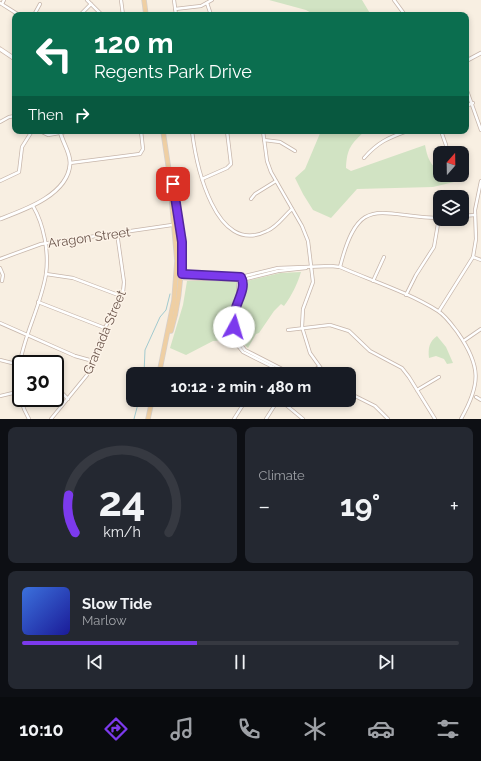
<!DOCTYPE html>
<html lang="en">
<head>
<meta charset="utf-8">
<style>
  :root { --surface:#171b24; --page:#242831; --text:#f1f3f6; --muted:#9ea1a6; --line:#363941; --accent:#7c3aed }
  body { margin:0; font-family:Raleway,sans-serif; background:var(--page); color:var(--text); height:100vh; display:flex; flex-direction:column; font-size:15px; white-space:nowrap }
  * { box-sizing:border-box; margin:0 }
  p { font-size:13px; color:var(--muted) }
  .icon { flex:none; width:22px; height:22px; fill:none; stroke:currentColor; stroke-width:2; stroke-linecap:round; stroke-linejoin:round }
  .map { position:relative; height:419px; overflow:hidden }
  .drawer { display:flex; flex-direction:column; gap:8px; padding:8px; background:#0d0f14; flex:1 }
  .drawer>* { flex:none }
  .hud { position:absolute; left:12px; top:12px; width:457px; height:122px; border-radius:8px; box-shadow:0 2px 6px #0003; background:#0b6e4f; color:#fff; overflow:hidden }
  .needle { width:26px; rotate:20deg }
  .buttons { position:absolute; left:433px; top:146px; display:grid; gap:8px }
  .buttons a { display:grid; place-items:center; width:36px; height:36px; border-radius:8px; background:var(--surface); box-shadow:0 2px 6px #0003; font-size:20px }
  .speed { position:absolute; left:12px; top:355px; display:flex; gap:8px; font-size:20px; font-weight:700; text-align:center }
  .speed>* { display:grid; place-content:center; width:52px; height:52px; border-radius:50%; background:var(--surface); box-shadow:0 2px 6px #0003; line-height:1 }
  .speed .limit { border:2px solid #111; border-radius:6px; background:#fff; color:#111 }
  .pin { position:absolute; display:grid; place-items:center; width:34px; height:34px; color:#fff; margin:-17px; border-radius:8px; box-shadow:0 2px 6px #0006 }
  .me { position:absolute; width:44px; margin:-22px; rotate:6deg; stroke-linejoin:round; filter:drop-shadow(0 0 3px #0008) }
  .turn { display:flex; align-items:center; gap:14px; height:84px; padding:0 16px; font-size:18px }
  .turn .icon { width:52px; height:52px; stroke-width:2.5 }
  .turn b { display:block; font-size:28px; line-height:34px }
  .then { display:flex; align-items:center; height:38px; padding:0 16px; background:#0003; gap:8px; font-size:15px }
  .big { font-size:30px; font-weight:700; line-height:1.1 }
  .drawer .tile { flex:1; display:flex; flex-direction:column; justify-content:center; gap:6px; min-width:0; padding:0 14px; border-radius:8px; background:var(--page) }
  .drawer .dial { align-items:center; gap:0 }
  .dial svg { height:104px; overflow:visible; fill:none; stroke:var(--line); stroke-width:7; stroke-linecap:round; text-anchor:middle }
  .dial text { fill:var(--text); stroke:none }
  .song { display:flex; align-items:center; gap:12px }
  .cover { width:48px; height:48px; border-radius:6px; background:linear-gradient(135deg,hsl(220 70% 55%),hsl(240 70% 35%)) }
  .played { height:4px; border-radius:2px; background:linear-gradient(90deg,var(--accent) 40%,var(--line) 40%) }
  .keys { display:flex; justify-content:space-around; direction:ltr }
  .heat { display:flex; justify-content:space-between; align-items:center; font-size:22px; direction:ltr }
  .drawer .tiles { flex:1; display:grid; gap:8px; grid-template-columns:1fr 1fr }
  .tile:last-child { grid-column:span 2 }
  .trip { position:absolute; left:126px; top:367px; width:230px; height:40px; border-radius:8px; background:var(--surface); box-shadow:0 2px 6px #0003; font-weight:700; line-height:40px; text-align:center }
  .tabs { display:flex; height:64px; justify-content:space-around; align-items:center; background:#090b0e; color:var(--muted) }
  .tabs .icon { width:28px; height:28px }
  .tabs .current { color:var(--accent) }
  .tabs b { font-size:18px; color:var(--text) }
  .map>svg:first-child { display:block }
  .green { fill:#d1e3c3 }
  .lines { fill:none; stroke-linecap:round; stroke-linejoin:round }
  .stream { stroke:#a2cacf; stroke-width:1 }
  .minor-casing { stroke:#c7b6ab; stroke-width:4 }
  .tertiary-casing { stroke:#c7b6ab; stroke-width:4.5 }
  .secondary-casing { stroke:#ccb8ab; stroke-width:5 }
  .primary-casing { stroke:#d6d0cd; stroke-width:5.5 }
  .minor { stroke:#fff; stroke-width:2.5 }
  .tertiary { stroke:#fff; stroke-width:3 }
  .secondary { stroke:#fff; stroke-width:3.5 }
  .primary { stroke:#efcfa3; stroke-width:4 }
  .route-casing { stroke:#51269a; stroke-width:10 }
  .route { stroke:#7c3aed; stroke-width:7 }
  .labels { text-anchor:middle; stroke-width:3; stroke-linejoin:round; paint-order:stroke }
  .street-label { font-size:13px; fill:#6c564c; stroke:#fcf3e8 }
</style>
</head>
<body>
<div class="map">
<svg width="481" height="419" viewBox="0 0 481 419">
  <rect width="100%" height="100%" fill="#f8efe2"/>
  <g class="green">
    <polygon points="269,0 362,0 371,15 315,15 306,10"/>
    <path d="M 321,131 L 365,131 C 351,144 347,148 346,168 L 351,171 L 425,145 C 427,156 430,166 440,171 L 440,175 L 456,175 L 454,182 L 433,187 L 357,189 L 331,218 L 313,210 L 303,194 L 295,178 L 305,169 Z"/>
    <path d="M 301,272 C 297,285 292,295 284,306 L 281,304 L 274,311 L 259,333 L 256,334 L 248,348 L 241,341 L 239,335 L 229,340 L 213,341 L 186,355 L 170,348 L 183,305 L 187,281 L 247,281 L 280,273 Z"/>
    <path d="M 437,336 L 446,347 L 453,363 L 447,364 L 444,359 L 436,356 L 429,358 C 428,348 429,342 437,336 Z"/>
  </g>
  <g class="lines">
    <g class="stream">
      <polyline points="144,374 145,350 160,317 166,310 170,294"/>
      <polyline points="134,419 139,400"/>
    </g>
    <g class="minor-casing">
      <g id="minor">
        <polyline points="87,0 102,15"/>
        <polyline points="121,0 123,15"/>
        <polyline points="174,0 176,15"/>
        <polyline points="394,0 405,15"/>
        <polyline points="0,3 19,15"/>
        <polyline points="207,3 211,15"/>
        <polyline points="2,4 4,0"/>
        <polyline points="175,9 201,6 212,0"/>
        <polyline points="34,15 40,4"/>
        <polyline points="80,15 91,4"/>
        <polyline points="466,88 481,130"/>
        <polyline points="466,106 473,103"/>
        <polyline points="0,122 9,117 15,116"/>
        <polyline points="40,131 48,135 71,131"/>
        <path d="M 192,131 C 196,164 215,257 267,231 C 277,227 284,216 292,209"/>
        <polyline points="263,131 267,161 271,172 302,226 308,241 313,282 303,309 302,327 310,353 325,374"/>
        <polyline points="441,131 446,145 447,152"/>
        <polyline points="264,140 280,142 295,151"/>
        <path d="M 364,158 C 378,142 388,138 407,131"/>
        <polyline points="70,163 140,154 143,149 141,131"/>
        <polyline points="202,179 227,168 231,164 227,131"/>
        <polyline points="0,181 19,172 22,147 32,131"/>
        <polyline points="251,199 255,194 276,181"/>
        <polyline points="462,216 475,215"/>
        <polyline points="473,257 481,260"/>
        <polyline points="0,259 41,244 179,224"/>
        <path d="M 340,267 C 359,191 380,217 440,218"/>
        <polyline points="0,268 3,275 2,281"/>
        <polyline points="46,274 73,278 121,296"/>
        <path d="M 180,274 L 241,277 L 278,268 L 331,266 L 340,267 C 372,281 408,292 438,311 C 446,316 452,325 458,333 C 481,366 481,384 461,419"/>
        <polyline points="180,278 242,280 278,271 306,268"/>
        <polyline points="239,279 238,294 231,318 232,333 235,342 243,352 287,374"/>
        <polyline points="242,280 241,295 234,319 238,341 245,350 292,374"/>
        <polyline points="373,281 384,257"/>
        <polyline points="406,295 416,275 434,247 439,218"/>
        <polyline points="38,302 105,328"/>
        <polyline points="439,311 473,257 476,239 475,210 481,181"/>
        <polyline points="0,323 75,356 93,361"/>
        <polyline points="288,330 330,325 349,331 370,351 402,368 409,377 435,419"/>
        <polyline points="465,340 481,329"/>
        <polyline points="0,360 16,364"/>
        <polyline points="308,374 319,367"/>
        <polyline points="58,389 68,399"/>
        <polyline points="417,390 439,377"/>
        <polyline points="349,393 375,406 388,419"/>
        <polyline points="0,396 17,392"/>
        <polyline points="476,397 481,400"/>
        <polyline points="280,400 303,419"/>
        <path d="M 29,419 C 0,369 38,324 46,274 C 49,252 44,225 33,206"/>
        <polyline points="51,419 87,375 105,328 123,292 124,282 117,233"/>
        <polyline points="234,419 246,400"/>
        <polyline points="266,419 278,400"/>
      </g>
    </g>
    <g class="tertiary-casing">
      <g id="tertiary">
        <polyline points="466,61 481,53"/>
        <path d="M 0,219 C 24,210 68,195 70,164 C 71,153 62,142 60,131"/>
      </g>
    </g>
    <g class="secondary-casing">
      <polyline id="secondary" points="0,49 15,59"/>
    </g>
    <g class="primary-casing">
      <g id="primary">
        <polyline points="144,0 146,15"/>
        <path d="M 171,331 C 186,281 183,230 172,180"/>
        <polyline points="159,374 174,300 177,261 169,171 163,131"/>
        <polyline points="148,419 152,400"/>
      </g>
    </g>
    <use href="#minor" class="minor"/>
    <use href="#tertiary" class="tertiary"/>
    <use href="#secondary" class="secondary"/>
    <use href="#primary" class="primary"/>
  </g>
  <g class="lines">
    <g class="route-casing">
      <path id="route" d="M 173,184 L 182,242 L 182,274 L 241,277 C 247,287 237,301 235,311 C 233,317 234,322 234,327"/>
    </g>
    <use href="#route" class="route"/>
  </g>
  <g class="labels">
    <g class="street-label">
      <text transform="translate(89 237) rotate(-8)" y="5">Aragon Street</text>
      <text transform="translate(104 332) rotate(-67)" y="5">Granada Street</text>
    </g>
  </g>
</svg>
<div class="buttons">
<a><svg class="needle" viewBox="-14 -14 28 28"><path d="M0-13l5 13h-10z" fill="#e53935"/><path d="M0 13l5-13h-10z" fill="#9ea1a6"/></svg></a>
<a><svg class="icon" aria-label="layers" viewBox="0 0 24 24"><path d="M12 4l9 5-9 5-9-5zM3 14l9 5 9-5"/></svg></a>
</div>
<div class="speed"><div class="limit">30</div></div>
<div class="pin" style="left:173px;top:184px;background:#d93025"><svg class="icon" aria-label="arrive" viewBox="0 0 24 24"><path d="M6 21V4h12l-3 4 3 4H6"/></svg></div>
<svg class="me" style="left:234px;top:327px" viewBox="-20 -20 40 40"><circle r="19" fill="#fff"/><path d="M0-13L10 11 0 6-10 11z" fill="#7c3aed"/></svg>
<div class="trip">10:12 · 2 min · 480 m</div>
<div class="hud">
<div class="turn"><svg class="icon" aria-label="left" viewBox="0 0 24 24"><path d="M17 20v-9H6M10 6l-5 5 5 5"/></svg><div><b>120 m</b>Regents Park Drive</div></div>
<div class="then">Then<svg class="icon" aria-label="right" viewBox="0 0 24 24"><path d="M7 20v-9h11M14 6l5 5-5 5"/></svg></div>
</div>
</div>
<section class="drawer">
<div class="tiles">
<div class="tile dial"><svg viewBox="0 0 100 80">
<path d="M14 69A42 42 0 1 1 86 69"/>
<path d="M14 69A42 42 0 0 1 9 40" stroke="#7c3aed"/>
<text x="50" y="56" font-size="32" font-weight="700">24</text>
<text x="50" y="72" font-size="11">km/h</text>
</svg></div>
<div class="tile"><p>Climate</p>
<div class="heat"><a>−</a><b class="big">19°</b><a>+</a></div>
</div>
<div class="tile">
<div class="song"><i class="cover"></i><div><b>Slow Tide</b><p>Marlow</p></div></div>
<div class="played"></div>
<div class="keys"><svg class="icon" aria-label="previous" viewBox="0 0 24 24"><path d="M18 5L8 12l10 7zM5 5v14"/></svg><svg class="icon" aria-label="pause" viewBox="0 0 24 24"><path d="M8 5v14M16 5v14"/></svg><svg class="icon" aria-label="next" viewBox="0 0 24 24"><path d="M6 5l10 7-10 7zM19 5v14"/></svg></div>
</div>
</div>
</section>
<nav class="tabs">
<b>10:10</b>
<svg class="icon current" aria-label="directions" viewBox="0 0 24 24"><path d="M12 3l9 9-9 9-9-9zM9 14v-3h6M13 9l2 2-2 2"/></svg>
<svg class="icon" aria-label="music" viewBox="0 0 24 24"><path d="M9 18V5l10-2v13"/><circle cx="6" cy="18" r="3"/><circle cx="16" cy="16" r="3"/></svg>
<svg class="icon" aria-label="phone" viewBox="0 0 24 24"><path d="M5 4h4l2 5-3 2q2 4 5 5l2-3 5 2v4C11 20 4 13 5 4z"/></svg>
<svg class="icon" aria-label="climate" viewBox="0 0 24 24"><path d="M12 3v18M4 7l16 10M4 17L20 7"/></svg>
<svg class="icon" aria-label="car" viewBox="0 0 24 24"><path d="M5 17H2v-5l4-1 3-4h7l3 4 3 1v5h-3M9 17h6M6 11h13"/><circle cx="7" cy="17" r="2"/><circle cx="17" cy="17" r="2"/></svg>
<svg class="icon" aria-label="filters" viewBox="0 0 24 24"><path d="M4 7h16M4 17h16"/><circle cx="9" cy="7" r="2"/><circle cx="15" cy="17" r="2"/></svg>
</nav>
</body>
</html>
